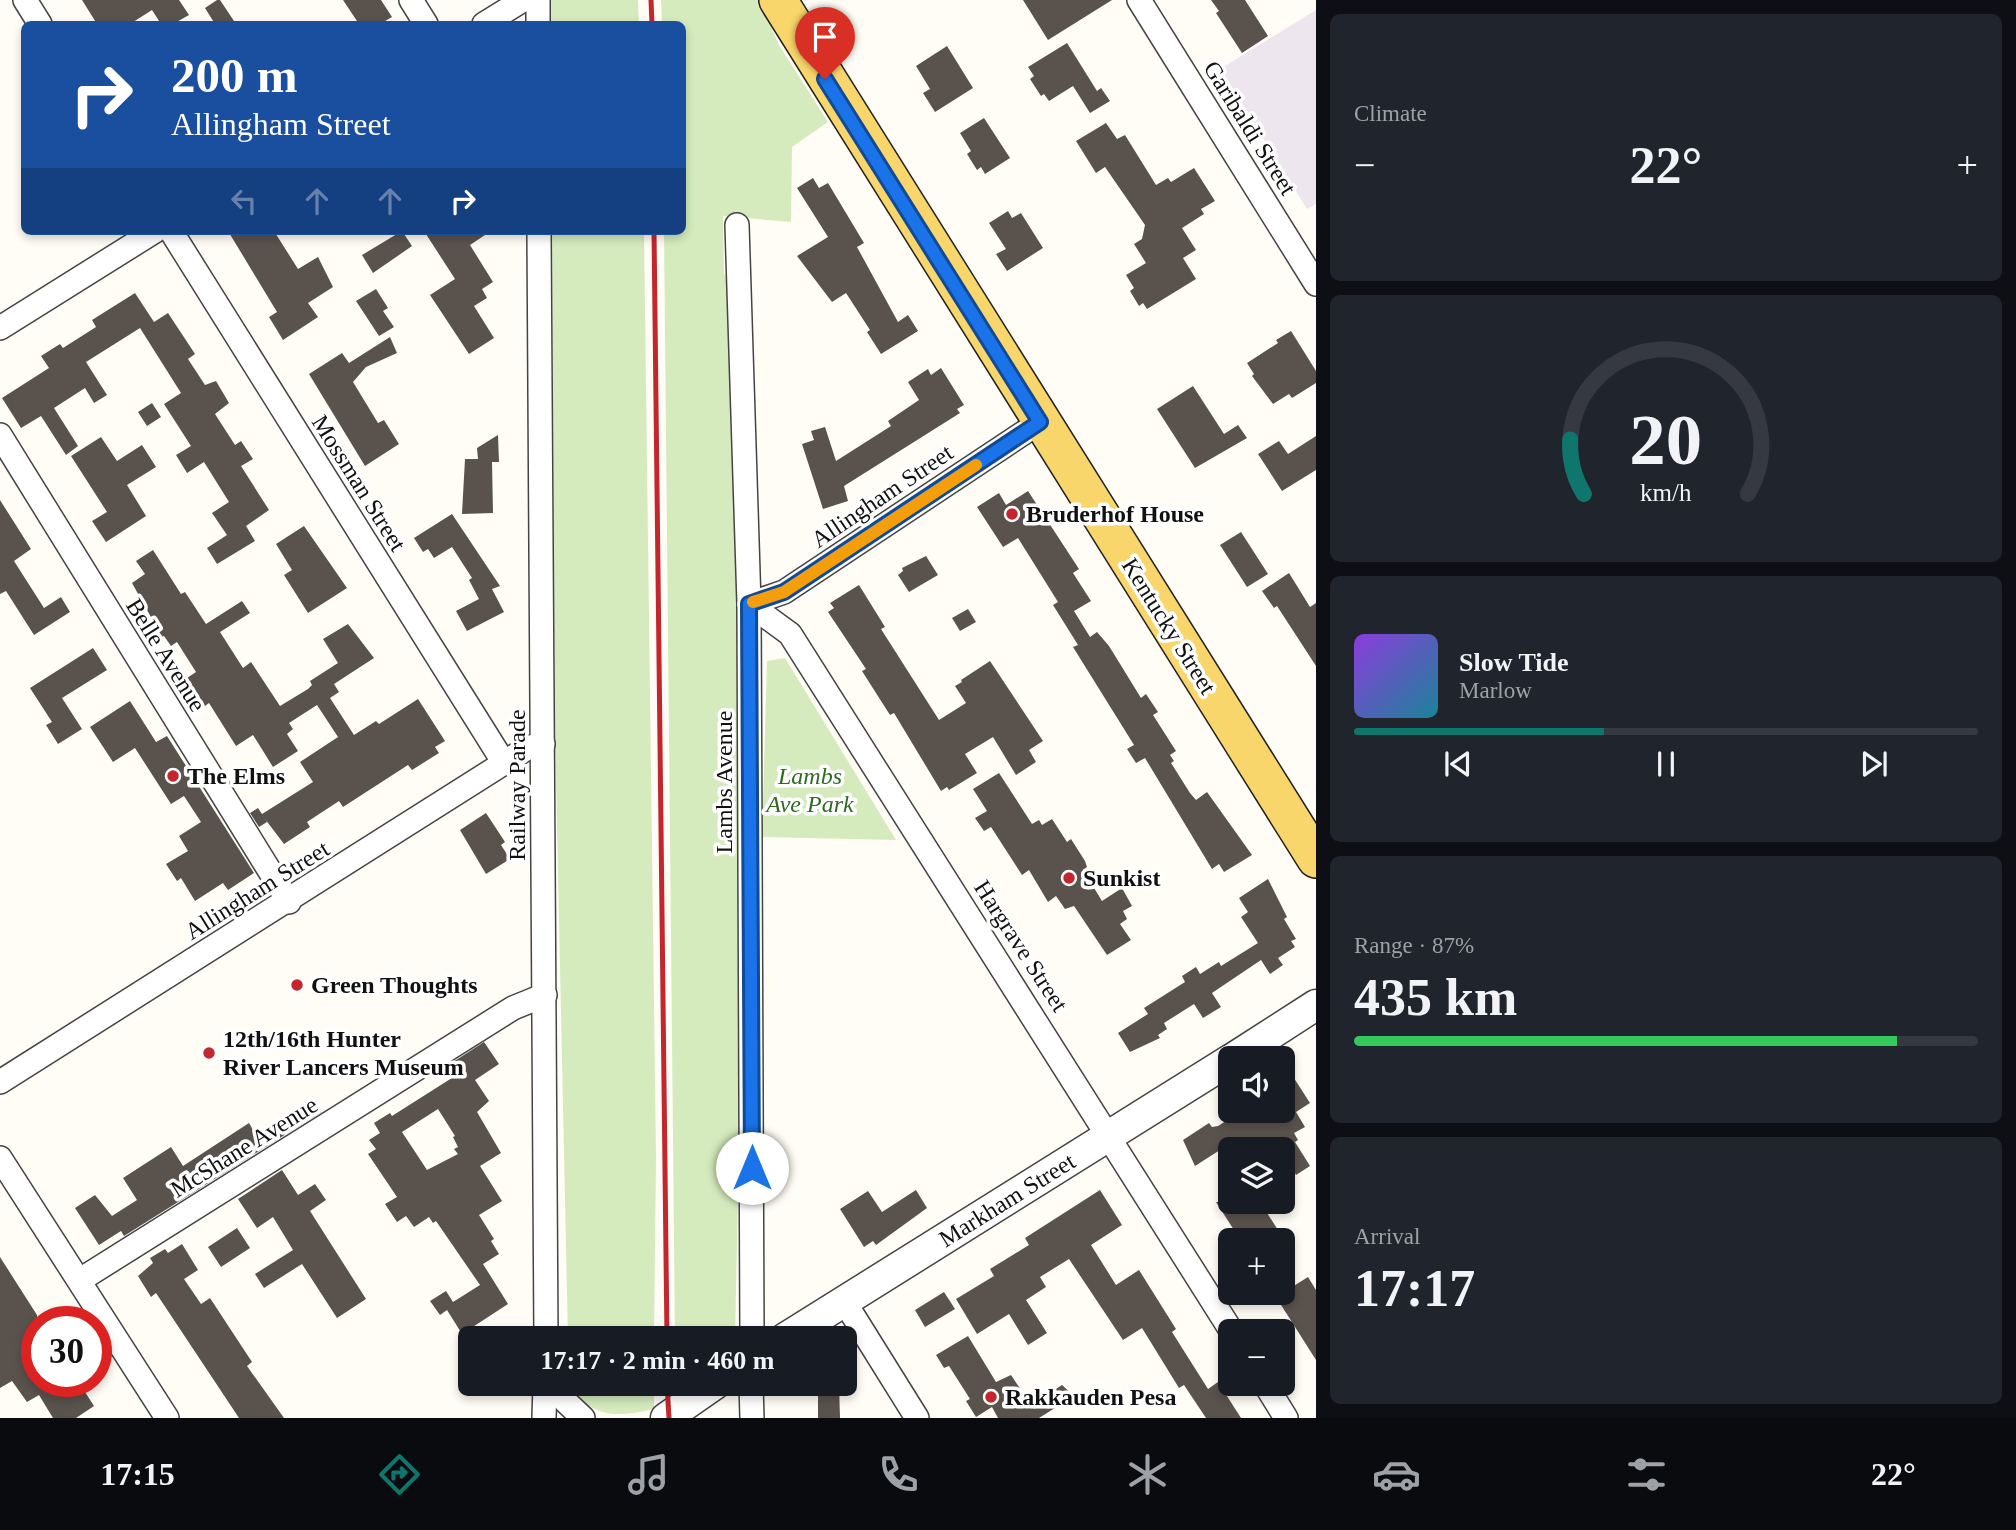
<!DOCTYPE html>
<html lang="en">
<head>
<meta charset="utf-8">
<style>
  :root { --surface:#171b24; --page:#20242c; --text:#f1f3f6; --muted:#9ea1a6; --line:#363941; --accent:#0f766e }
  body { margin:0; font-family:"Times New Roman",serif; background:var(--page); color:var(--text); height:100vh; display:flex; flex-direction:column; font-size:26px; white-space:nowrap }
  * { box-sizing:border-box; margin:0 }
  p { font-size:23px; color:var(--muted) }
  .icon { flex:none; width:38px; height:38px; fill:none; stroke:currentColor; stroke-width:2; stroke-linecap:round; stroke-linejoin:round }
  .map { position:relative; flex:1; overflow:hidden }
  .details { display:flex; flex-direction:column; gap:14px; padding:14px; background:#0d0f14; width:700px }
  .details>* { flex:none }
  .top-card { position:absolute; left:21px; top:21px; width:665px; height:214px; border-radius:10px; box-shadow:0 4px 10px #0003; background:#1a4fa0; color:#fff; overflow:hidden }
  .buttons { position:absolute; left:1218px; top:1046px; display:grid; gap:14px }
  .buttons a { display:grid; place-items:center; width:77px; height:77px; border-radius:10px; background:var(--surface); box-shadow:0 4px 10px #0003; font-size:35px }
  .speed { position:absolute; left:21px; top:1306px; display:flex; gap:14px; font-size:35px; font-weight:700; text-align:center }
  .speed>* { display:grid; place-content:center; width:91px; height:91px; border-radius:50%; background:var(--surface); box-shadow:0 4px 10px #0003; line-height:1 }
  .speed .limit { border:10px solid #d22; background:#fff; color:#111 }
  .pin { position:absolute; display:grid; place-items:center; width:60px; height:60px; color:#fff; margin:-72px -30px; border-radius:50% 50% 50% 0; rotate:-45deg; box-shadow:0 0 7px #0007 }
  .pin .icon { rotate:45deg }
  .me { position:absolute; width:77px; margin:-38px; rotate:0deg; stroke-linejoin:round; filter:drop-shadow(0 0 5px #0008) }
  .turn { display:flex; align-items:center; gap:24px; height:147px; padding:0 35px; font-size:32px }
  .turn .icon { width:91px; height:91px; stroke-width:2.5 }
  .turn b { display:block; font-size:49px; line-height:60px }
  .lanes { display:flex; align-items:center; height:66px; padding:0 35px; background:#0003; justify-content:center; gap:35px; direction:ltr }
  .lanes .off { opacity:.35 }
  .big { font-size:52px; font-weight:700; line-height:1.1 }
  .details .tile { flex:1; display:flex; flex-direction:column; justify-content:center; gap:10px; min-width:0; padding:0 24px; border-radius:10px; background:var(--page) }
  .details .dial { align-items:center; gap:0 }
  .dial svg { height:182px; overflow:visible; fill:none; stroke:var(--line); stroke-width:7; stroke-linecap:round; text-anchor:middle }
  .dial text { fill:var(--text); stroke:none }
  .song { display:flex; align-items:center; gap:21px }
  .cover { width:84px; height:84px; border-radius:10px; background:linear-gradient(135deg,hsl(270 70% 55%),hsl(190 70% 35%)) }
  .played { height:7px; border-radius:4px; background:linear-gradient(90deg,var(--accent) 40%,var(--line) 40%) }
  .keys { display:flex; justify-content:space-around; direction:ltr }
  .heat { display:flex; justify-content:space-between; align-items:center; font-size:38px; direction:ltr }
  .charge { height:10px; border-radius:5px; background:linear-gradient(90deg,#34c759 87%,var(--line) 0) }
  .trip { position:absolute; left:458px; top:1326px; width:399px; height:70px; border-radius:10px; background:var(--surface); box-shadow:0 4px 10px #0003; font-weight:700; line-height:70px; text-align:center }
  .tabs { display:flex; height:112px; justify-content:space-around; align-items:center; background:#090b0e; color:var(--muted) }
  .tabs .icon { width:49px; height:49px }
  .tabs .active { color:var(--accent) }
  .tabs b { font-size:32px; color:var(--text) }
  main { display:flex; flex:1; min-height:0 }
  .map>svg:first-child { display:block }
  .industrial { fill:#eee6ef }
  .green { fill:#d5ebbd }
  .building { fill:#5a524d; fill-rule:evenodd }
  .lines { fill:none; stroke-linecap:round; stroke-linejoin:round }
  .minor-casing { stroke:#444; stroke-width:26 }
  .tertiary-casing { stroke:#444; stroke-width:33 }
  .primary-casing { stroke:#222; stroke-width:40 }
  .minor { stroke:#fff; stroke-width:23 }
  .tertiary { stroke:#fff; stroke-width:30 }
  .primary { stroke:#f9d66b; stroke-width:37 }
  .rail { stroke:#c4262e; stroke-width:5 }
  .route-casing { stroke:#114b97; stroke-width:18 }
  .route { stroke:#1a73e8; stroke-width:12 }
  .slow { stroke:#f59e0b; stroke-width:12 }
  .poi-dot { fill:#c4262e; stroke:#fff; stroke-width:2.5 }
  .labels { text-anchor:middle; stroke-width:7; stroke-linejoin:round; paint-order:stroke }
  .street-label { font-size:24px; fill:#111; stroke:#fff }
  .poi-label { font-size:24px; font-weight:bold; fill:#111; stroke:#fff; text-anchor:start }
  .park-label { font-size:24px; font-style:italic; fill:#2f6b1f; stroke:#fff }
</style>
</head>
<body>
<main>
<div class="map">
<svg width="1316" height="1418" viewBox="0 0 1316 1418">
  <rect width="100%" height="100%" fill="#fffdf5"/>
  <polygon class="industrial" points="1316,10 1316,204 1307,209 1220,69"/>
  <g class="green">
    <polygon points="547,0 638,0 639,24 548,24"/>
    <polygon points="661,0 759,0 779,45 828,122 792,147 791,222 723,216 724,273 734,297 737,388 741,1053 735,1339 675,1339 664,231 682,231 682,24 662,24"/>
    <polygon points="552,231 644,231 656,1158 654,1339 568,1339 555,733"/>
    <polygon points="785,658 896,840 762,837 767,661"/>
    <path d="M 572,1384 L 654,1384 L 654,1409 C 617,1418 588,1418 572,1384 Z"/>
  </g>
  <g class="building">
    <polygon points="82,0 179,0 189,15 173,24 161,24 152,10 130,24 97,24"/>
    <polygon points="217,0 220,0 236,24 215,24 205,8"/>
    <polygon points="343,0 381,0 392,17 380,24 359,24"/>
    <polygon points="1023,0 1112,0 1048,40"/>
    <polygon points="1211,0 1245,0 1268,36 1242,53 1216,13 1219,11"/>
    <polygon points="1067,43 1097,91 1101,88 1110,101 1090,113 1073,86 1049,101 1044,94 1041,96 1030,79 1034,76 1028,67"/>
    <polygon points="947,46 973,88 935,112 923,93 930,89 916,66"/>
    <polygon points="984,118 1010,158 985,174 981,167 977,170 967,154 971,151 960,133"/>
    <polygon points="1106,123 1117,139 1125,135 1156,185 1168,178 1171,182 1194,168 1215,201 1201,209 1204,214 1182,228 1196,250 1183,258 1196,279 1147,309 1143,303 1139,306 1130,291 1134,288 1126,275 1146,263 1134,244 1142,239 1145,225 1105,167 1096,173 1076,141"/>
    <polygon points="813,178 819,188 828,183 864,243 857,247 898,322 908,315 918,331 881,354 867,332 870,330 846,293 832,302 797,256 828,237 797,188"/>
    <polygon points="1008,211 1012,218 1021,213 1043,248 1007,271 996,254 1006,249 989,223"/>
    <polygon points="228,231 274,231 298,269 318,257 333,287 308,303 318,317 283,340 269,317 277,312"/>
    <polygon points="402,231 412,246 373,273 362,255"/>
    <polygon points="424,231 491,231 470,245 493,282 482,289 487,298 474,306 494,338 469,354 430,295 455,279"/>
    <polygon points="376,289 388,308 383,311 394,327 379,336 356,301"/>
    <polygon points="135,293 154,322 168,313 195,354 188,359 205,385 216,381 229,403 215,414 235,445 241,441 253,459 241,466 269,510 246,526 255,541 217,564 207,548 227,535 212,513 229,502 204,462 187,473 176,455 191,446 164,404 181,393 140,328 86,362 107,395 94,403 85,388 54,408 78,446 66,455 41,416 21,428 2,398 49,368 41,356 60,344 63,348 96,327 92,320"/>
    <polygon points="1291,331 1316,371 1316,383 1292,398 1289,394 1273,404 1252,376 1254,374 1247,363 1278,343 1276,340"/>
    <polygon points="390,337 397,353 366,367 353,382 378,423 384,420 399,444 365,466 309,374 342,353 349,363"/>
    <polygon points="941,368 964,405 957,409 960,413 844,486 848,501 823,509 802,444 814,440 811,431 825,427 836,461 891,426 888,421 919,400 908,382 928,369 931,375"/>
    <polygon points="1193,386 1224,434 1238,425 1247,438 1195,468 1157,409"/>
    <polygon points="152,403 161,417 147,426 138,412"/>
    <polygon points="498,435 499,462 492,462 493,513 462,514 465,459 478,459 477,448"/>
    <polygon points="1316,436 1316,470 1282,491 1258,454 1279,441 1288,454"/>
    <polygon points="101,437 117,461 142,445 156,467 127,485 146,516 106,542 92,521 107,512 71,456"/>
    <polygon points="1028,491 1079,569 1073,573 1091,601 1074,611 1090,637 1097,632 1109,646 1141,698 1146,694 1158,712 1153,715 1176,751 1170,755 1174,761 1171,763 1190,793 1196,800 1207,792 1252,855 1224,872 1219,864 1212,869 1145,758 1136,763 1127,749 1134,745 1073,647 1078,645 1053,605 1058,602 1018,538 1003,547 977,507 999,493 1006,505"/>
    <polygon points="0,500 31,549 14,561 44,608 61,597 70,612 34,635 6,591 0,594"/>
    <polygon points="452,514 500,586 492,589 504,612 467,631 456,611 479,599 469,580 472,578 452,547 434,558 428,549 423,552 414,538"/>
    <polygon points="304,526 347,588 308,613 284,575 292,570 276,544"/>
    <polygon points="1241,532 1268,574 1247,587 1220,545"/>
    <polygon points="153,550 181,594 185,592 206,624 242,601 250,613 220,632 243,668 251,662 280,706 308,689 312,685 310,681 338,663 323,639 348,624 374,658 334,684 339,692 330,698 354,735 376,721 379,724 418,699 445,741 435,747 439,753 412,770 408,765 343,807 339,801 307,822 310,827 284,844 265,819 267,822 259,827 250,813 258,808 262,814 313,782 300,762 338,737 317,705 289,723 293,729 287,734 298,751 273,767 253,735 236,746 209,703 205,706 187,678 196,672 177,642 171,646 164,636 162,637 132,583 145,574 136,561"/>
    <polygon points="926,556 938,575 909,592 898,575 903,571 902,568"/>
    <polygon points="1289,573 1310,607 1316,603 1316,666 1277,606 1274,608 1262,591"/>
    <polygon points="859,585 885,627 881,629 939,720 966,703 955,686 962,682 961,680 990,661 1043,741 1029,750 1036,762 1016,775 993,737 965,754 977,773 949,790 947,787 941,791 894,713 890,715 862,671 866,669 828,612 834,608 830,603"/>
    <polygon points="968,609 976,622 960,631 952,618"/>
    <polygon points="93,648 107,670 62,698 82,729 58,744 46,725 52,722 30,688"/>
    <polygon points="130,701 156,742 167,736 254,873 228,890 223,883 195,901 181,878 177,881 166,864 188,851 179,836 201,822 184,796 171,804 135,748 113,762 90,727"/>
    <polygon points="999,773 1032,824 1039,820 1042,825 1052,819 1067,842 1071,839 1085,861 1087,867 1083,870 1102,901 1122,888 1132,906 1123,911 1127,919 1120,924 1131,940 1107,955 1074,906 1065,909 1056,896 1048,902 1029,870 1022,875 991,827 984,831 975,818 987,811 973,789"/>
    <polygon points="486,813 505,842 501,845 510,859 486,874 460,830"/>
    <polygon points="1268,879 1287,917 1284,919 1296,939 1291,941 1295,947 1278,958 1283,965 1270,974 1261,960 1212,993 1221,1007 1203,1018 1194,1004 1164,1023 1167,1029 1158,1035 1160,1038 1130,1052 1118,1033 1148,1014 1144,1008 1185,982 1182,976 1196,967 1200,974 1219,962 1221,966 1258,943 1241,917 1248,912 1239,898"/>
    <path d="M 484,1042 L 499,1064 L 475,1080 L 489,1101 L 477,1112 L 501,1153 L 480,1166 L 502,1201 L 479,1215 L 494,1239 L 491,1241 L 499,1254 L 483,1264 L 508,1304 L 462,1334 L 447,1310 L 440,1315 L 430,1301 L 446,1291 L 453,1302 L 480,1285 L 436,1221 L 433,1223 L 429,1217 L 414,1227 L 406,1216 L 397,1222 L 385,1204 L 397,1197 L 368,1154 L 376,1149 L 369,1140 L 380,1133 L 374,1123 L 390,1113 L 392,1116 L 455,1076 L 453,1073 L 458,1070 L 453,1062 ZM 438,1109 L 455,1136 L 453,1137 L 458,1147 L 454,1149 L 458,1154 L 427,1170 L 402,1132 Z"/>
    <polygon points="1283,1061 1310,1103 1296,1112 1305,1127 1294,1133 1298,1140 1295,1142 1310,1166 1296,1175 1283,1154 1289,1150 1220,1150 1195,1166 1183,1140 1209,1123 1212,1127 1218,1126 1242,1111 1283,1111"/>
    <polygon points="313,1099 321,1112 124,1236 121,1231 99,1245 75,1208 95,1195 112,1216 137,1200 123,1178 171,1147 183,1166 249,1123 256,1135"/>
    <polygon points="282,1170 298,1195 315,1184 326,1200 310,1211 366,1299 337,1318 302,1264 264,1288 255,1274 293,1250 273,1217 257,1228 238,1199"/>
    <polygon points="916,1190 927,1208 876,1245 873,1241 864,1247 840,1209 868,1191 882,1212"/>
    <polygon points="1100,1190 1122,1225 1091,1245 1116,1285 1139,1270 1176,1329 1172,1332 1208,1389 1218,1382 1241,1418 1206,1418 1184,1385 1179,1388 1142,1328 1123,1340 1069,1259 1040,1277 1046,1287 1026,1300 1047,1333 1028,1345 1009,1314 977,1334 956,1299 994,1276 990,1269 1029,1245 1025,1238"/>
    <polygon points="1216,1202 1260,1202 1285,1241 1241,1241"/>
    <polygon points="237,1228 250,1248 221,1267 208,1247"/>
    <polygon points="182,1244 198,1270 184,1279 201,1304 210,1298 252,1362 247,1366 284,1418 239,1418 156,1293 151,1297 138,1276 153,1263 150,1258 165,1249 168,1253"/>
    <polygon points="0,1257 37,1315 37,1381 78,1381 94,1406 76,1418 53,1418 39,1395 27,1402 12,1381 0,1388"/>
    <polygon points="1308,1277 1316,1290 1316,1360 1276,1297"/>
    <polygon points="944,1292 955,1309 925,1327 915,1310"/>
    <polygon points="968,1336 996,1382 1011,1375 1031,1405 1062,1385 1074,1396 1039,1418 998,1418 992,1407 976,1417 966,1401 970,1399 949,1366 944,1368 936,1355"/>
    <polygon points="818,1384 839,1384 840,1418 818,1418"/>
  </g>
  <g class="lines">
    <g class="minor-casing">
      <g id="minor">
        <polyline points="25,0 40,24"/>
        <polyline points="411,0 426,24"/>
        <polyline points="538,0 538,24"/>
        <polyline points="1139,0 1316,284"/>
        <polyline points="484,24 523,0"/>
        <polyline points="737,225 749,604 752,1339"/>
        <polyline points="171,231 504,763"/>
        <polyline points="539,231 546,1339"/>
        <polyline points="0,328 155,231"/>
        <polyline points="0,435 289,902"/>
        <polyline points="749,604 790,634 1232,1332"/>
        <polyline points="749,604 784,592 1040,422"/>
        <polyline points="0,1082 504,763 527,748 543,744"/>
        <polyline points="0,1158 167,1418"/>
        <polyline points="80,1280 513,1008 545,995"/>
        <polyline points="844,1301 917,1418"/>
        <polyline points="559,1384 565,1401 583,1418"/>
        <polyline points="751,1384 752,1418"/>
        <polyline points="1265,1384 1286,1418"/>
        <polyline points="544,1418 545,1384"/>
      </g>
    </g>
    <g class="tertiary-casing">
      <g id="tertiary">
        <polyline points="1232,1059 1316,1005"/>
        <polyline points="784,1339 1230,1060"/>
        <polyline points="666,1418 715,1384"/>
      </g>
    </g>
    <g class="primary-casing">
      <polyline id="primary" points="778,0 1316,859"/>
    </g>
    <use href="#minor" class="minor"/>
    <use href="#tertiary" class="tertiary"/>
    <use href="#primary" class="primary"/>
    <g class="rail">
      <polyline points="651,0 652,24"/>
      <polyline points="654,231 667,1339"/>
      <polyline points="667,1384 669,1418"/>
    </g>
  </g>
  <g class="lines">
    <g class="route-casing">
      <polyline id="route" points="752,1168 749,604 784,592 1040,422 825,79"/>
    </g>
    <use href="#route" class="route"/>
    <polyline class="slow" points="753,602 784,592 976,465"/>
  </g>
  <g class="poi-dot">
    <circle cx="1012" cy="514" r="7"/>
    <circle cx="173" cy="776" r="7"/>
    <circle cx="1069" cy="878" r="7"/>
    <circle cx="297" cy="985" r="7"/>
    <circle cx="209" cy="1053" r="7"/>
    <circle cx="991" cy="1397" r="7"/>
  </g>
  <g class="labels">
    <g class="street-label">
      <text transform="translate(1250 128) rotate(58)" y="8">Garibaldi Street</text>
      <text transform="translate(359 483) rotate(58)" y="8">Mossman Street</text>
      <text transform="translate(882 496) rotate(-34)" y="8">Allingham Street</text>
      <text transform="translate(1169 626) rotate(58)" y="8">Kentucky Street</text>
      <text transform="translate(166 655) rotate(58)" y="8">Belle Avenue</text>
      <text transform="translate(724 782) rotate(-90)" y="8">Lambs Avenue</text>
      <text transform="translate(517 785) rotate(-90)" y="8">Railway Parade</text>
      <text transform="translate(257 890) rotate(-32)" y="8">Allingham Street</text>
      <text transform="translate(1021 946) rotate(57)" y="8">Hargrave Street</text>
      <text transform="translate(244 1147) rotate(-32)" y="8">McShane Avenue</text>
      <text transform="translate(1007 1200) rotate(-32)" y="8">Markham Street</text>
    </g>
    <g class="poi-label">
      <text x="1026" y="522">Bruderhof House</text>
      <text x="187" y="784">The Elms</text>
      <text x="1083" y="886">Sunkist</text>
      <text x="311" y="993">Green Thoughts</text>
      <text x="223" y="1047">12th/16th Hunter<tspan x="223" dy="28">River Lancers Museum</tspan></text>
      <text x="1005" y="1405">Rakkauden Pesa</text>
    </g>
    <g class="park-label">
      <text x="810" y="784">Lambs<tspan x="810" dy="28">Ave Park</tspan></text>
    </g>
  </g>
</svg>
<div class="buttons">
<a><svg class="icon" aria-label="sound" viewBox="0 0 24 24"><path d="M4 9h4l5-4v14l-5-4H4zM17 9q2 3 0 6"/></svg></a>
<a><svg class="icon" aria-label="layers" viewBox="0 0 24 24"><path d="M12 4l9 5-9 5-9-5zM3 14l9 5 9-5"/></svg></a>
<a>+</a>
<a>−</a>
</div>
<div class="speed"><div class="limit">30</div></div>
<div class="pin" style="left:825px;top:79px;background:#d93025"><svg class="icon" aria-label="arrive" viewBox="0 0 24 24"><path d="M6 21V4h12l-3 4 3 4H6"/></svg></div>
<svg class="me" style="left:752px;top:1168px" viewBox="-20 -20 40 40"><circle r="19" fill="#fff"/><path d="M0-13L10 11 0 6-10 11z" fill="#1a73e8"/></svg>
<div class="trip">17:17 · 2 min · 460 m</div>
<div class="top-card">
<div class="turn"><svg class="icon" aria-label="right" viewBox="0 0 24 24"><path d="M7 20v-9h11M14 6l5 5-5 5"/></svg><div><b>200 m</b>Allingham Street</div></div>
<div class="lanes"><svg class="icon off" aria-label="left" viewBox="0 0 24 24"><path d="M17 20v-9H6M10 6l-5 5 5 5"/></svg><svg class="icon off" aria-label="ahead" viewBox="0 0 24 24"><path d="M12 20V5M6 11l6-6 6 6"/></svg><svg class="icon off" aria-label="ahead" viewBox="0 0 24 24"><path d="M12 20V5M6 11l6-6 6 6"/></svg><svg class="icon" aria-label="right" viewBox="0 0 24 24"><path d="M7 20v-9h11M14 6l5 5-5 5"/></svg></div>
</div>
</div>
<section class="details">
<div class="tile"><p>Climate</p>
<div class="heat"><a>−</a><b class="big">22°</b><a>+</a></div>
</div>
<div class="tile dial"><svg viewBox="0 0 100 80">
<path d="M14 69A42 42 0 1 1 86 69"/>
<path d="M14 69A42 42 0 0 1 8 45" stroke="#0f766e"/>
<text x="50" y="56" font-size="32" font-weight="700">20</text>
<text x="50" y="72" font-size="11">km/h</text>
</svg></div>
<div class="tile">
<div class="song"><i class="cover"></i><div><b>Slow Tide</b><p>Marlow</p></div></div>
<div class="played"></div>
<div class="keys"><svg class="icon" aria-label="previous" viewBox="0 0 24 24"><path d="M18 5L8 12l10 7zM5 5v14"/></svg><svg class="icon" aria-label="pause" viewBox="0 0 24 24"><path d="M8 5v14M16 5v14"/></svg><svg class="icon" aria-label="next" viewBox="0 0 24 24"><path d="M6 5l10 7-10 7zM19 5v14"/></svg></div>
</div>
<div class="tile"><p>Range · 87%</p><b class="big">435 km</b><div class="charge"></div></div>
<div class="tile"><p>Arrival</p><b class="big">17:17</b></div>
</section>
</main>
<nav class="tabs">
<b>17:15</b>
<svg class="icon active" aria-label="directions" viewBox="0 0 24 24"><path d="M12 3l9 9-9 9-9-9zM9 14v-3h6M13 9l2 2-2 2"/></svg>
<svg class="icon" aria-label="music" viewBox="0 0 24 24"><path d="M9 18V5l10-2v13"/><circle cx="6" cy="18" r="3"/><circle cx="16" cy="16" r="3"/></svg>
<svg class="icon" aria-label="phone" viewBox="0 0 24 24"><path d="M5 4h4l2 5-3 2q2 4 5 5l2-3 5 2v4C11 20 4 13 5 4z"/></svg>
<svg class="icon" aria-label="climate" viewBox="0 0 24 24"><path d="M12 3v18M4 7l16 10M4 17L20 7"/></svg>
<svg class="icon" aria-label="car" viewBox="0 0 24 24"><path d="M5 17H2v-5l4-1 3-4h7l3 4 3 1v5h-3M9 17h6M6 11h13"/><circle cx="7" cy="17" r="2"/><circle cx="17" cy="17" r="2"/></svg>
<svg class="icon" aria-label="filters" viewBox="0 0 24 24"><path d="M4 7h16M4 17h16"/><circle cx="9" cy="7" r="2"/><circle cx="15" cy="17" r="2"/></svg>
<b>22°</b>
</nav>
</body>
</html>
